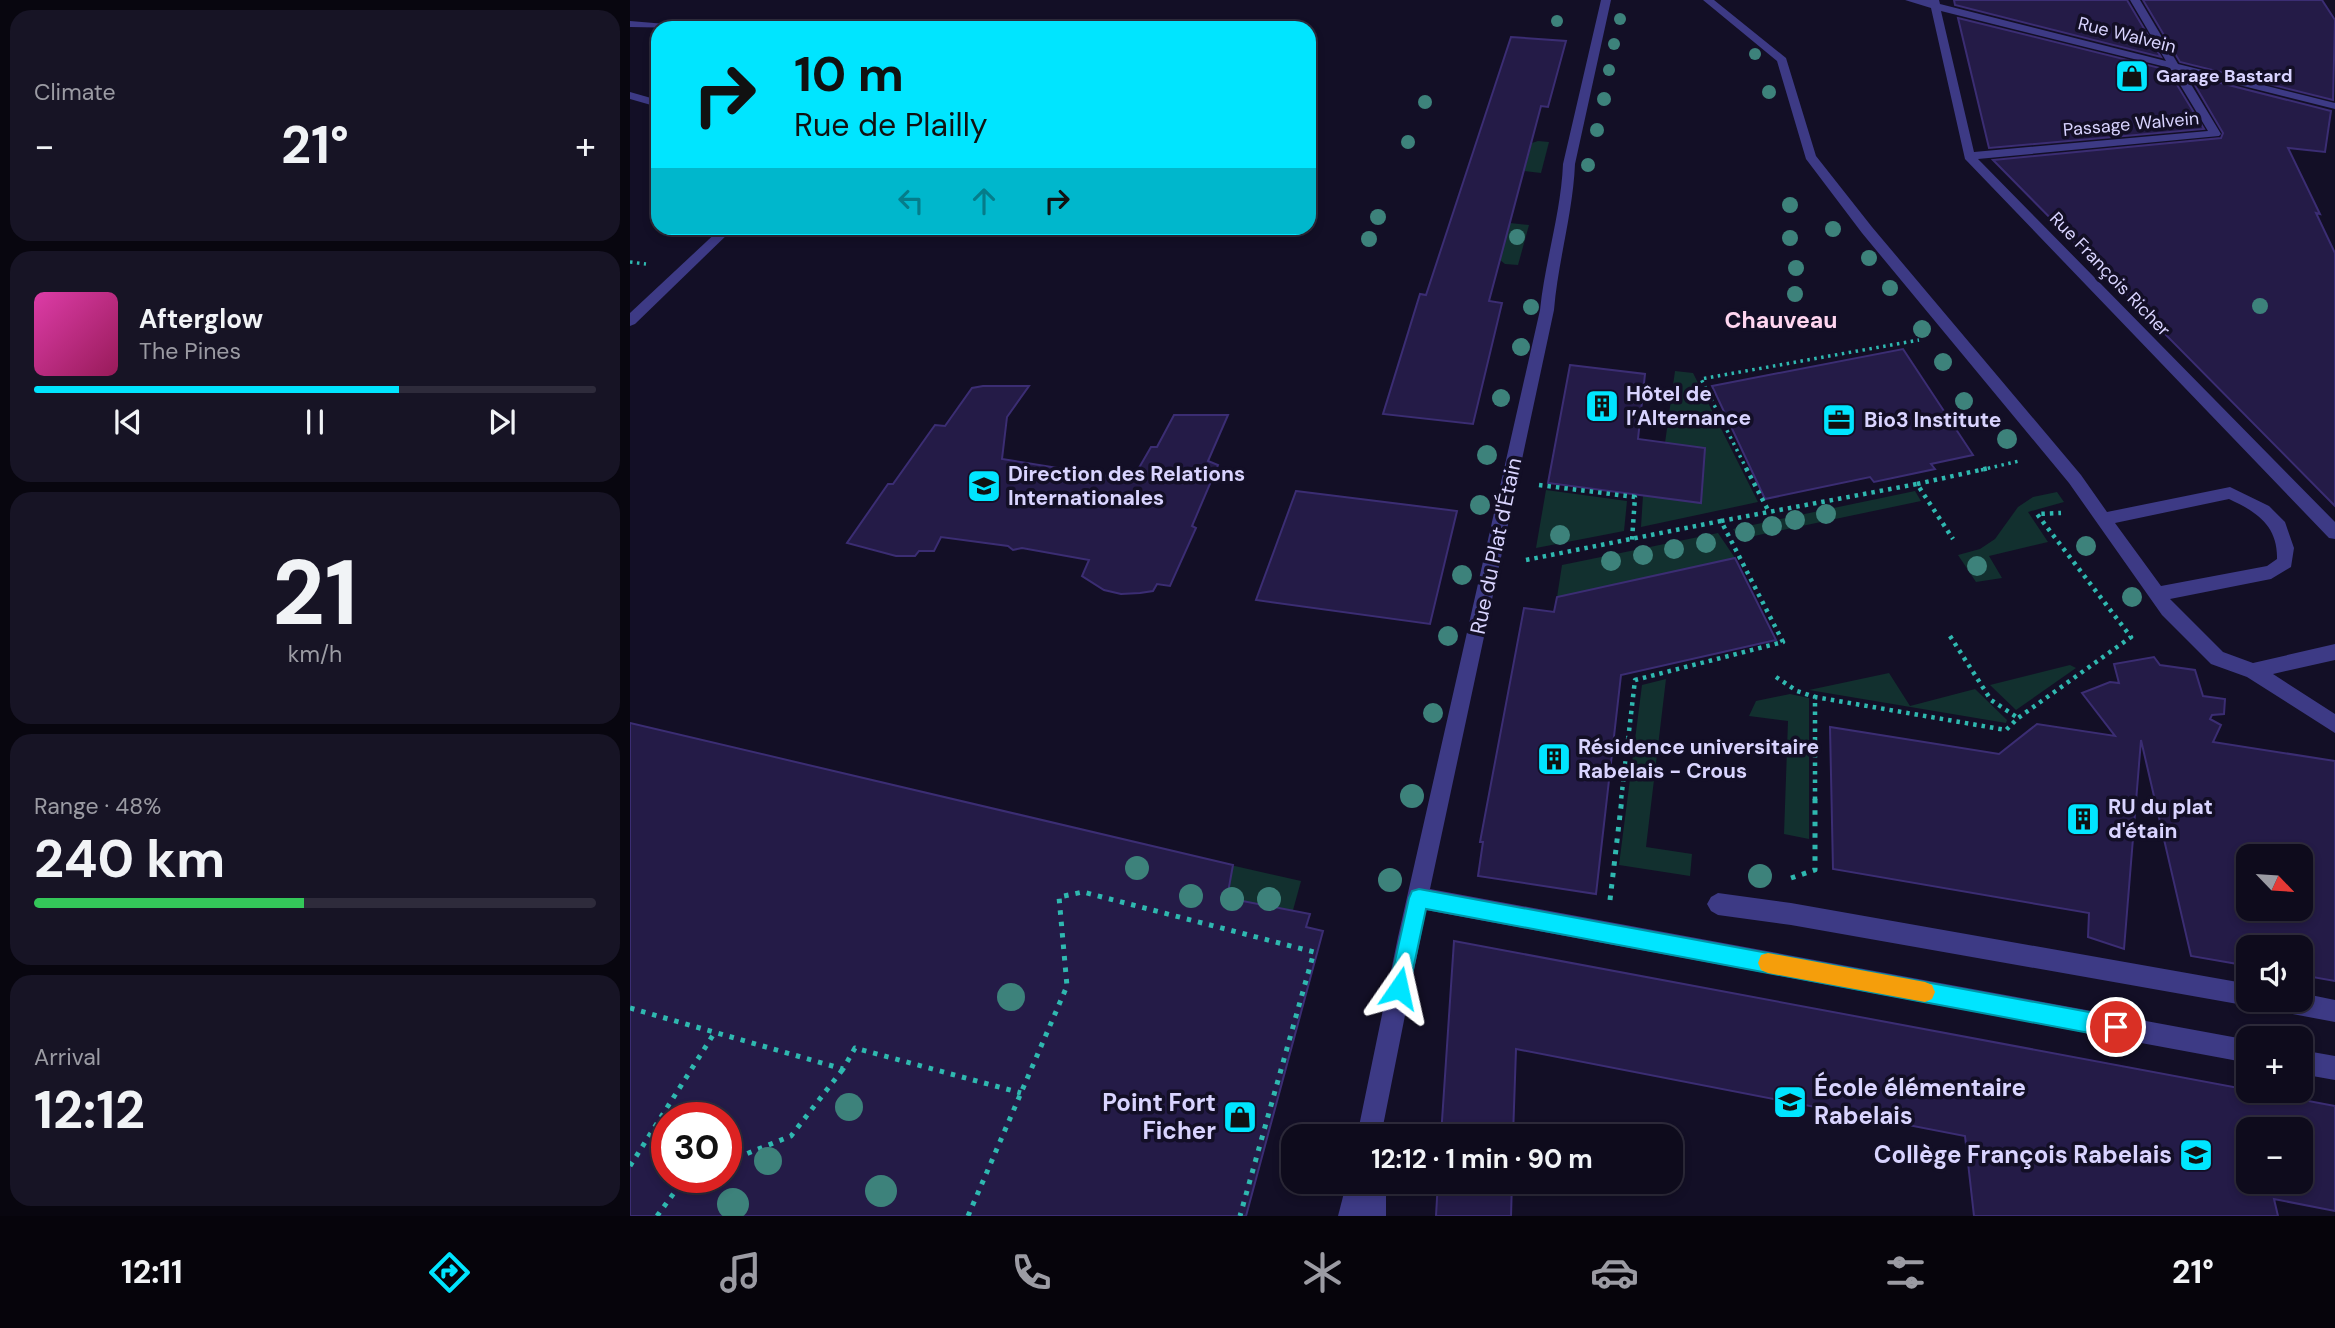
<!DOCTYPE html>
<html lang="en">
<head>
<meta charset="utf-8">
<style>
  :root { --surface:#0e0b1c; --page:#171425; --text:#f1f3f6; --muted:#9b9ba3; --line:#2e2b3b; --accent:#00e5ff }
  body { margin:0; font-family:"DM Sans",sans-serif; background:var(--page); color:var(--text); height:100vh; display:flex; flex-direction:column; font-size:26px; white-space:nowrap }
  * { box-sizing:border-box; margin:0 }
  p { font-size:23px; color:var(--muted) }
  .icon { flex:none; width:38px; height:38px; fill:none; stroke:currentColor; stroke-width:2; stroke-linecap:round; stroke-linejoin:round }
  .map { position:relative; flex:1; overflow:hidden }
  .sheet { display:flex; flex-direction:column; gap:10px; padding:10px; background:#08060f; width:630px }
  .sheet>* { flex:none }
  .hud { position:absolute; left:21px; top:21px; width:665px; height:214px; border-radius:21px; box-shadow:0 4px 10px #0003,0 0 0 2px var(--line); background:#00e5ff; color:#111; overflow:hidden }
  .needle { width:46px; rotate:115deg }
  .buttons { position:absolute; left:1606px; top:844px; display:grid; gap:14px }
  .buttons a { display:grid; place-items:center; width:77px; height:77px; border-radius:14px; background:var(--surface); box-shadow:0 4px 10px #0003,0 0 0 2px var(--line); font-size:35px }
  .speed { position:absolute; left:21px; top:1102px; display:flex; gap:14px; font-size:35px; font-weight:700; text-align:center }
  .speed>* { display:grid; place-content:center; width:91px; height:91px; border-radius:50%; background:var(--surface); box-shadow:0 4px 10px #0003,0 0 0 2px var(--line); line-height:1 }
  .speed .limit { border:10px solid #d22; background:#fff; color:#111 }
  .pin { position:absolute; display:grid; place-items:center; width:60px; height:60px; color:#fff; margin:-30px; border:4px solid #fff; border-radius:50%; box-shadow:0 2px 7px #0007 }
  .me { position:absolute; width:77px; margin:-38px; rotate:11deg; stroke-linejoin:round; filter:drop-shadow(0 0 5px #0008) }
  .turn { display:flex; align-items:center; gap:24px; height:147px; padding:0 28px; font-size:32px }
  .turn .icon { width:91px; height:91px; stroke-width:2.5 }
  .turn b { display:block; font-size:49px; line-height:60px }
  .lanes { display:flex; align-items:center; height:66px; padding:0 28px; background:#0003; justify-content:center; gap:35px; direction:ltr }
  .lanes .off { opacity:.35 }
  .big { font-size:52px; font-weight:700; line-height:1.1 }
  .sheet .widget { flex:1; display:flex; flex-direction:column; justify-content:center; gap:10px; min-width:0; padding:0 24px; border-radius:21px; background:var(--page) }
  .sheet .dial { align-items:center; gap:0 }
  .dial b { font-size:91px; line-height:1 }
  .song { display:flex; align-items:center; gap:21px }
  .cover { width:84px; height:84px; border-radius:10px; background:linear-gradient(135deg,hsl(320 70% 55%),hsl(330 70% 35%)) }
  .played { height:7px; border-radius:4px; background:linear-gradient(90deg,var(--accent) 65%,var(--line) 65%) }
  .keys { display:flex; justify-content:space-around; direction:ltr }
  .heat { display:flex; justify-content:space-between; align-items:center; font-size:38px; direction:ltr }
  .charge { height:10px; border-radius:5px; background:linear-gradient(90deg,#34c759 48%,var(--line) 0) }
  .trip { position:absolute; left:651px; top:1124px; width:402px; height:70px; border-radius:21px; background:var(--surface); box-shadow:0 4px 10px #0003,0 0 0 2px var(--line); font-weight:700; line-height:70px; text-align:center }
  .tabs { display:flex; height:112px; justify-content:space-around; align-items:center; background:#06040b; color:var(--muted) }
  .tabs .icon { width:49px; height:49px }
  .tabs .selected { color:var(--accent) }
  .tabs b { font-size:32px; color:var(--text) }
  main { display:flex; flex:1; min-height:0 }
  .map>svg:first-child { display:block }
  .green { fill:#12302f }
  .building { fill:#241b47; stroke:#3b2d73; stroke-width:2; fill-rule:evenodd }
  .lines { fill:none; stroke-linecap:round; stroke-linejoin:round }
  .path-far2 { stroke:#2fb8b0; stroke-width:3.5; stroke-dasharray:2.5 4.5; stroke-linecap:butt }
  .path-far1 { stroke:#2fb8b0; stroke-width:4.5; stroke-dasharray:3.5 5; stroke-linecap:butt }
  .path { stroke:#2fb8b0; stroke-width:5; stroke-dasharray:4.5 7; stroke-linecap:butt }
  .lane { fill:#3d3a85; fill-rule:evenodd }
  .street { fill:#3d3a85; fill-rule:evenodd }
  .tree { fill:#3d827b }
  .route { fill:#00e5ff; stroke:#0095a6; stroke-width:2 }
  .slow { fill:#f59e0b }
  .labels { text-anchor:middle; stroke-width:7; stroke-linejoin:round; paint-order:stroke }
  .far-street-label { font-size:18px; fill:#d9d4ff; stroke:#130f26 }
  .far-poi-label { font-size:18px; font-weight:bold; fill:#d9d4ff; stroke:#130f26; text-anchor:start }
  .poi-label { font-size:21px; font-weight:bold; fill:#d9d4ff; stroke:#130f26; text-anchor:start }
  .street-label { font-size:21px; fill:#d9d4ff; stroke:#130f26 }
  .far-district-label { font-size:23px; font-weight:bold; fill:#ffd6f0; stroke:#130f26 }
  .near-poi-label { font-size:24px; font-weight:bold; fill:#d9d4ff; stroke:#130f26; text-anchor:end }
</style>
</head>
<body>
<main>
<section class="sheet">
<div class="widget"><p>Climate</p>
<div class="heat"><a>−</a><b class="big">21°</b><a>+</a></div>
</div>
<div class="widget">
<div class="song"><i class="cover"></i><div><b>Afterglow</b><p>The Pines</p></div></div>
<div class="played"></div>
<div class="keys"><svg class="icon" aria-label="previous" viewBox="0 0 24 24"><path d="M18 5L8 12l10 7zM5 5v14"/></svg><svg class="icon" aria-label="pause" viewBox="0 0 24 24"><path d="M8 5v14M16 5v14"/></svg><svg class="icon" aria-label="next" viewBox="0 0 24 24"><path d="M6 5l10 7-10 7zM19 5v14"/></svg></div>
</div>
<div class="widget dial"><b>21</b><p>km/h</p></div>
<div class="widget"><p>Range · 48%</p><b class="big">240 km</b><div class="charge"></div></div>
<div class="widget"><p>Arrival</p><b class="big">12:12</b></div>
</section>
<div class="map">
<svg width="1705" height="1216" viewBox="0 0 1705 1216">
  <rect width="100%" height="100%" fill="#130f26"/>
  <g class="green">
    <polygon points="908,141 919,142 911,173 894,171 902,143"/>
    <polygon points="880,223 899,225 888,265 875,264 870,260"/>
    <polygon points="1045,371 1063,373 1128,502 1011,527 1013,495 1071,503 1075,448 1035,443"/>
    <polygon points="916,490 997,501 994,531 906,548"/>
    <polygon points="1285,491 1291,501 1110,539 1103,529"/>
    <polygon points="1427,492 1434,502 1398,512 1418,542 1359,556 1372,578 1346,582 1328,555 1350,549 1365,539 1388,507 1403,497"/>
    <polygon points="1088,533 1105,558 927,597 932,565"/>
    <polygon points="1440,665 1446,668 1386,710 1360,685"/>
    <polygon points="1259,673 1280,706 1345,689 1377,720 1376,723 1179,690"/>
    <polygon points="1036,679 1016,847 1062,854 1060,876 989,865 1012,685"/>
    <polygon points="1160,694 1179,698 1179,839 1154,834 1158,721 1119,716 1126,701"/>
    <polygon points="460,833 671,881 657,932"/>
  </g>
  <g class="building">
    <polygon points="1324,0 1497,0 1531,57 1325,5"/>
    <polygon points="1513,0 1692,0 1705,20 1703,100 1550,62"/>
    <polygon points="1328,18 1538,70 1574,129 1359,148"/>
    <polygon points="881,37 936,41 918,107 911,106 859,301 872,303 843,424 753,414 790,294 796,295"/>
    <polygon points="1559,75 1701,111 1695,152 1658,148 1690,214 1686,213 1705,253 1705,506 1363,160 1591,138 1593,133"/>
    <polygon points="1273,349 1343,455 1301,464 1305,469 1244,482 1240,477 1135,499 1082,386"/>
    <polygon points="940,365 1015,374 1008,439 1075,448 1071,503 918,483"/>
    <polygon points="353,386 399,386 377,417 372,459 502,480 521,447 527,447 544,415 598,415 578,461 588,465 562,526 566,528 540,586 527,584 523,591 510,593 491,594 474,590 452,576 459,560 392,548 383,550 378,546 311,537 304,551 289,551 285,556 266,556 217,543 258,484 263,484 305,425 315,426 342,388"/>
    <polygon points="666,491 827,511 800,624 626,600"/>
    <polygon points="1105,558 1146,640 991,675 966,894 848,876 853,842 850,842 894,608 924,612 927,597"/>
    <path d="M 1524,657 L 1530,665 L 1565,670 L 1573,696 L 1595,699 L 1594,714 L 1582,715 L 1580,719 L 1591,725 L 1583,742 L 1705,761 L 1705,981 L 1671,975 L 1671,947 L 1619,947 L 1619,966 L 1561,956 L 1511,740 L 1494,949 L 1458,937 L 1459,913 L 1203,869 L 1200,727 L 1369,754 L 1407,724 L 1485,736 L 1452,693 L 1480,682 L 1489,683 L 1484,664 ZM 1619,856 L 1671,856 L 1671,908 L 1619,908 Z"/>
    <path d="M 0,723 L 603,865 L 597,898 L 680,914 L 676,927 L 693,931 L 616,1216 L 0,1216 ZM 37,1118 L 96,1118 L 96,1178 L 37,1178 Z"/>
    <path d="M 824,941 L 1705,1106 L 1705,1211 L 1644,1199 L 1648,1216 L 1344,1216 L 1335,1136 L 886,1049 L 883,1136 L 811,1136 ZM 1619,1129 L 1671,1129 L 1671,1181 L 1619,1181 Z"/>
    <polygon points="808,1181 882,1181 881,1216 806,1216"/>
  </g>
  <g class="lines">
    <g class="path-far2">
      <polyline points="0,262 16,264"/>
      <polyline points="1117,470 1071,379 1289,340"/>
      <polyline points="1351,470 1389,461"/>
    </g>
    <g class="path-far1">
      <polyline points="1116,468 1139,512"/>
      <polyline points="1287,484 1359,468"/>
      <polyline points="909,485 1005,497 1002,540"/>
      <polyline points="1091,521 1287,484 1323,539"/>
      <polyline points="896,560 1091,521 1153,642 1005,680 991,800"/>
      <polyline points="1320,636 1361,700 1388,718"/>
      <polyline points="1146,677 1167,691 1185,697"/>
      <polyline points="1185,800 1185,697 1376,730 1388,718 1501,637 1407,514 1431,513"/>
    </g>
    <g class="path">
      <polyline points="1161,878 1185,870 1185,798"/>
      <polyline points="980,900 992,798"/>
      <polyline points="0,1008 213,1069 225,1048 391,1093"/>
      <polyline points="96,1162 161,1136 213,1069"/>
      <polyline points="0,1166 85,1032"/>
      <polyline points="27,1216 55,1178"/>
      <polyline points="338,1216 437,986 429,897 453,892 684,952 610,1216"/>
    </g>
    <g class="lane">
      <path d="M 1073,0 L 1084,0 L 1156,58 L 1186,156 L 1242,227 L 1451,475 L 1477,512 L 1600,487 L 1639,506 L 1655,522 L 1664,548 L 1661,567 L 1641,579 L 1540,599 L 1593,652 L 1623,663 L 1705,644 L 1705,660 L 1643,674 L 1705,714 L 1705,733 L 1617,677 L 1581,664 L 1532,615 L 1439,483 L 1232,233 L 1176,159 L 1147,61 ZM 1599,499 C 1627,512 1648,526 1647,559 L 1637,566 L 1531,586 L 1485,523 Z"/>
      <polygon points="0,21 48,25 53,28 0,27"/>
      <polygon points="1088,893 1161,903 1619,984 1619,999 1628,999 1619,1006 1161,925 1088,915 1081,911 1077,904 1081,897"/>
      <polygon points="1671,993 1705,1000 1705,1022 1641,1010 1633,1007 1630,999 1671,999"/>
    </g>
    <g class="street">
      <path d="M 971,0 L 981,0 L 945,164 C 943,213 928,261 924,310 L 800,889 L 1619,1040 L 1619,1063 L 796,910 L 751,1136 L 727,1136 L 768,937 L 910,310 C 915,261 931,213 933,164 Z"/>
      <path d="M 1275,0 L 1309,0 L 1310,4 L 1536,61 L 1500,0 L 1510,0 L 1548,64 L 1705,103 L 1705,109 L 1553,71 L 1591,134 L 1589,136 L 1348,159 L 1705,522 L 1705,539 L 1699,538 L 1335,159 L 1301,8 ZM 1311,11 L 1540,68 L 1578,131 L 1344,152 Z"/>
      <polygon points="0,92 28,100 28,107 0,99"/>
      <polygon points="91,228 104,228 5,324 0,326 0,313"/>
      <polygon points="1671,1050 1705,1056 1705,1080 1671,1074"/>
      <polygon points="717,1181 756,1181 756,1216 708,1216"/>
    </g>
  </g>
  <g class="tree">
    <circle cx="990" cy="19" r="6"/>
    <circle cx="927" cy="21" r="6"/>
    <circle cx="984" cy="44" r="6"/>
    <circle cx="1125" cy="54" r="6"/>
    <circle cx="979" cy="70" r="6"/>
    <circle cx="1139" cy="92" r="7"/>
    <circle cx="974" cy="99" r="7"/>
    <circle cx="795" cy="102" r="7"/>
    <circle cx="967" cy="130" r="7"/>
    <circle cx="778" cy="142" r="7"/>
    <circle cx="958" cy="165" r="7"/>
    <circle cx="1160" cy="205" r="8"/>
    <circle cx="748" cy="217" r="8"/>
    <circle cx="1203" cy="229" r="8"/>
    <circle cx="887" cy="237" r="8"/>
    <circle cx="1160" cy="238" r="8"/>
    <circle cx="739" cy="239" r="8"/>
    <circle cx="1239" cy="258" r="8"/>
    <circle cx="1166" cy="268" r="8"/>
    <circle cx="1260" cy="288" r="8"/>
    <circle cx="1165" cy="294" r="8"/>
    <circle cx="1630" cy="306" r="8"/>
    <circle cx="901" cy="307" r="8"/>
    <circle cx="1292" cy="329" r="9"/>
    <circle cx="891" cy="347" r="9"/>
    <circle cx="1313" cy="362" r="9"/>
    <circle cx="871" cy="398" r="9"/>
    <circle cx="1334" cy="401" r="9"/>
    <circle cx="1377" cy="439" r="10"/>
    <circle cx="857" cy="455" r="10"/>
    <circle cx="850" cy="505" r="10"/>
    <circle cx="1196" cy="514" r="10"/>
    <circle cx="1165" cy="520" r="10"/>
    <circle cx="1142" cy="526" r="10"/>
    <circle cx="1115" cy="532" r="10"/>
    <circle cx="930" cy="535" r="10"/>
    <circle cx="1076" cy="543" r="10"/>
    <circle cx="1456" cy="546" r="10"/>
    <circle cx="1044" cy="549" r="10"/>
    <circle cx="1013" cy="555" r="10"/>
    <circle cx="981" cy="561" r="10"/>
    <circle cx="1347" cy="566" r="10"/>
    <circle cx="832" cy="575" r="10"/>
    <circle cx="1502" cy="597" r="10"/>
    <circle cx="818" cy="636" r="10"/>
    <circle cx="803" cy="713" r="10"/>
    <circle cx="782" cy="796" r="12"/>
    <circle cx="507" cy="868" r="12"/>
    <circle cx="1130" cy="876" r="12"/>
    <circle cx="760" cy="880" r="12"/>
    <circle cx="561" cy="896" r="12"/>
    <circle cx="602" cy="899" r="12"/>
    <circle cx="639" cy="899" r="12"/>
    <circle cx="381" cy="997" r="14"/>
    <circle cx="219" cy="1107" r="14"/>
    <circle cx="138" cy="1161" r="14"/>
    <circle cx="251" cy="1191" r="16"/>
    <circle cx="103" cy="1204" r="16"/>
  </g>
  <polygon class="route" points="789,889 1486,1017 1493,1020 1496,1027 1493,1035 1486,1038 796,909 779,988 776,996 769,999 762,996 759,988 779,898 782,891"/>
  <polygon class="slow" points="1138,953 1295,982 1302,985 1305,992 1302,999 1295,1002 1138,973 1131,970 1128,963 1131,955"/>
  <defs>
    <g id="shop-square" transform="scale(1.75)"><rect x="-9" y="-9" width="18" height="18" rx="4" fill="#00e5ff" stroke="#130f26"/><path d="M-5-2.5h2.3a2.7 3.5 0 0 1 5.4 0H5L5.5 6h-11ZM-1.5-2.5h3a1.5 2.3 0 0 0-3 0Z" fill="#111"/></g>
    <g id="building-square" transform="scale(1.75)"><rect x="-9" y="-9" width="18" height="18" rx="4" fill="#00e5ff" stroke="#130f26"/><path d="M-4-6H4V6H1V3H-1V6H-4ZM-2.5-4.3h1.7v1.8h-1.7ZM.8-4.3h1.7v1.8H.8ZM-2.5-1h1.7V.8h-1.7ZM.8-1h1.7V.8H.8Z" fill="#111"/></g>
    <g id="office-square" transform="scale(1.75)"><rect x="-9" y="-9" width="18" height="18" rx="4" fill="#00e5ff" stroke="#130f26"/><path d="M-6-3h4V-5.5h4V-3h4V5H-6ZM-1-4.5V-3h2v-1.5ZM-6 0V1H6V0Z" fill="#111"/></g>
    <g id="university-square" transform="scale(1.75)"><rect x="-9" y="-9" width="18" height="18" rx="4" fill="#00e5ff" stroke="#130f26"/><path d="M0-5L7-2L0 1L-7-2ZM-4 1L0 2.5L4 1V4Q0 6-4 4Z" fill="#111"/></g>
    <g id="school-square" transform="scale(1.75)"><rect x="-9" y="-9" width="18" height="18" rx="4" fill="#00e5ff" stroke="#130f26"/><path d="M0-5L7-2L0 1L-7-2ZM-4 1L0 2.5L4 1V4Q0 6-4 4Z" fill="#111"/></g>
  </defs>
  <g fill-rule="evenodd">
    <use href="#shop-square" x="1502" y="76"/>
    <use href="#building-square" x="972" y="406"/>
    <use href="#office-square" x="1209" y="420"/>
    <use href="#university-square" x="354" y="486"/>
    <use href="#building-square" x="924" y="759"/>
    <use href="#building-square" x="1453" y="819"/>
    <use href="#school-square" x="1160" y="1102"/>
    <use href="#shop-square" x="610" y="1117"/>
    <use href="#school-square" x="1566" y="1155"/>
  </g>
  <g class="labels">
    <g class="far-street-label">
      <text transform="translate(1497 35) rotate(14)" y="6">Rue Walvein</text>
      <text transform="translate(1501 124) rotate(-5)" y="6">Passage Walvein</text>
      <text transform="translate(1480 274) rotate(46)" y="6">Rue François Richer</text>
    </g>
    <g class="far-poi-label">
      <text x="1526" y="82">Garage Bastard</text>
    </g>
    <g class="poi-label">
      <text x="996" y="401">Hôtel de<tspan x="996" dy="24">l’Alternance</tspan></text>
      <text x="1234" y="427">Bio3 Institute</text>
      <text x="378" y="481">Direction des Relations<tspan x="378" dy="24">Internationales</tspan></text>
      <text x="948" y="754">Résidence universitaire<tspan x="948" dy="24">Rabelais - Crous</tspan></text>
      <text x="1478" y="814">RU du plat<tspan x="1478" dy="24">d'étain</tspan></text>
    </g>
    <g class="street-label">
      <text transform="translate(866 546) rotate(-78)" y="7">Rue du Plat d'Étain</text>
    </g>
    <g class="far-district-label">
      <text x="1151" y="328">Chauveau</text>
    </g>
    <g class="near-poi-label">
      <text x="1184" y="1096" text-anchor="start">École élémentaire<tspan x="1184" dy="28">Rabelais</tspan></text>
      <text x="586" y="1111">Point Fort<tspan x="586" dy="28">Ficher</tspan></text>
      <text x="1542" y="1163">Collège François Rabelais</text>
    </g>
  </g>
</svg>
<div class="buttons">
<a><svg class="needle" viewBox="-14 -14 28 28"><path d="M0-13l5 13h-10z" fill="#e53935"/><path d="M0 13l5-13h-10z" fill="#9b9ba3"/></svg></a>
<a><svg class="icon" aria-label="sound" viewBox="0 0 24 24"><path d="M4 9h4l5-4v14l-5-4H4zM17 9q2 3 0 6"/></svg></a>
<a>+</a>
<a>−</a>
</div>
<div class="speed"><div class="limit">30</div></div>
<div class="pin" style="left:1486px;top:1027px;background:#d93025"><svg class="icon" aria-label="arrive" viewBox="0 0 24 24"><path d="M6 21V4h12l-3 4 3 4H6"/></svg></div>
<svg class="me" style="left:769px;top:988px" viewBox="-20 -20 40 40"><path d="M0-17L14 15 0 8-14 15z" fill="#00e5ff" stroke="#fff" stroke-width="4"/></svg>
<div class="trip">12:12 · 1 min · 90 m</div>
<div class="hud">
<div class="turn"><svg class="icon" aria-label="right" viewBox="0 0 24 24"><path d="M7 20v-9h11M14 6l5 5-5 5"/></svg><div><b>10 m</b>Rue de Plailly</div></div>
<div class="lanes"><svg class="icon off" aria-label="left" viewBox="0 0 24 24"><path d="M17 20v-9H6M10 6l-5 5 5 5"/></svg><svg class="icon off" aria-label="ahead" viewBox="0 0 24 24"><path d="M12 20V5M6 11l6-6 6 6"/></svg><svg class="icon" aria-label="right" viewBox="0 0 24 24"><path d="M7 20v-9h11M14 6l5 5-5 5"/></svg></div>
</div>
</div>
</main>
<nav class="tabs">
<b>12:11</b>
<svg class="icon selected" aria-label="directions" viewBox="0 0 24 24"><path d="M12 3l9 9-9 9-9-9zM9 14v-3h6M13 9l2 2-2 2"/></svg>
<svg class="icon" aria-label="music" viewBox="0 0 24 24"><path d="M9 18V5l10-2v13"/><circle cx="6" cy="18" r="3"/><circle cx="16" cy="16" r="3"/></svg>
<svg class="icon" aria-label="phone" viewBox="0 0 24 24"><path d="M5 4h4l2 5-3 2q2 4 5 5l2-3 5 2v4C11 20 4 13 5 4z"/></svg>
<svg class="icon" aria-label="climate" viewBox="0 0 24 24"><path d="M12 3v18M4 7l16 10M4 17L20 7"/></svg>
<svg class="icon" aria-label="car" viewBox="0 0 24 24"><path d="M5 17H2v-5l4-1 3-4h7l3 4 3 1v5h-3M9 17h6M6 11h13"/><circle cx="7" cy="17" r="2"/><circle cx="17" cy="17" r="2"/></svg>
<svg class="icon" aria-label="filters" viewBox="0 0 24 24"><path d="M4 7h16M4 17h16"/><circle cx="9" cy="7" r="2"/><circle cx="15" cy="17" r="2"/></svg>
<b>21°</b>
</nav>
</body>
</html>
